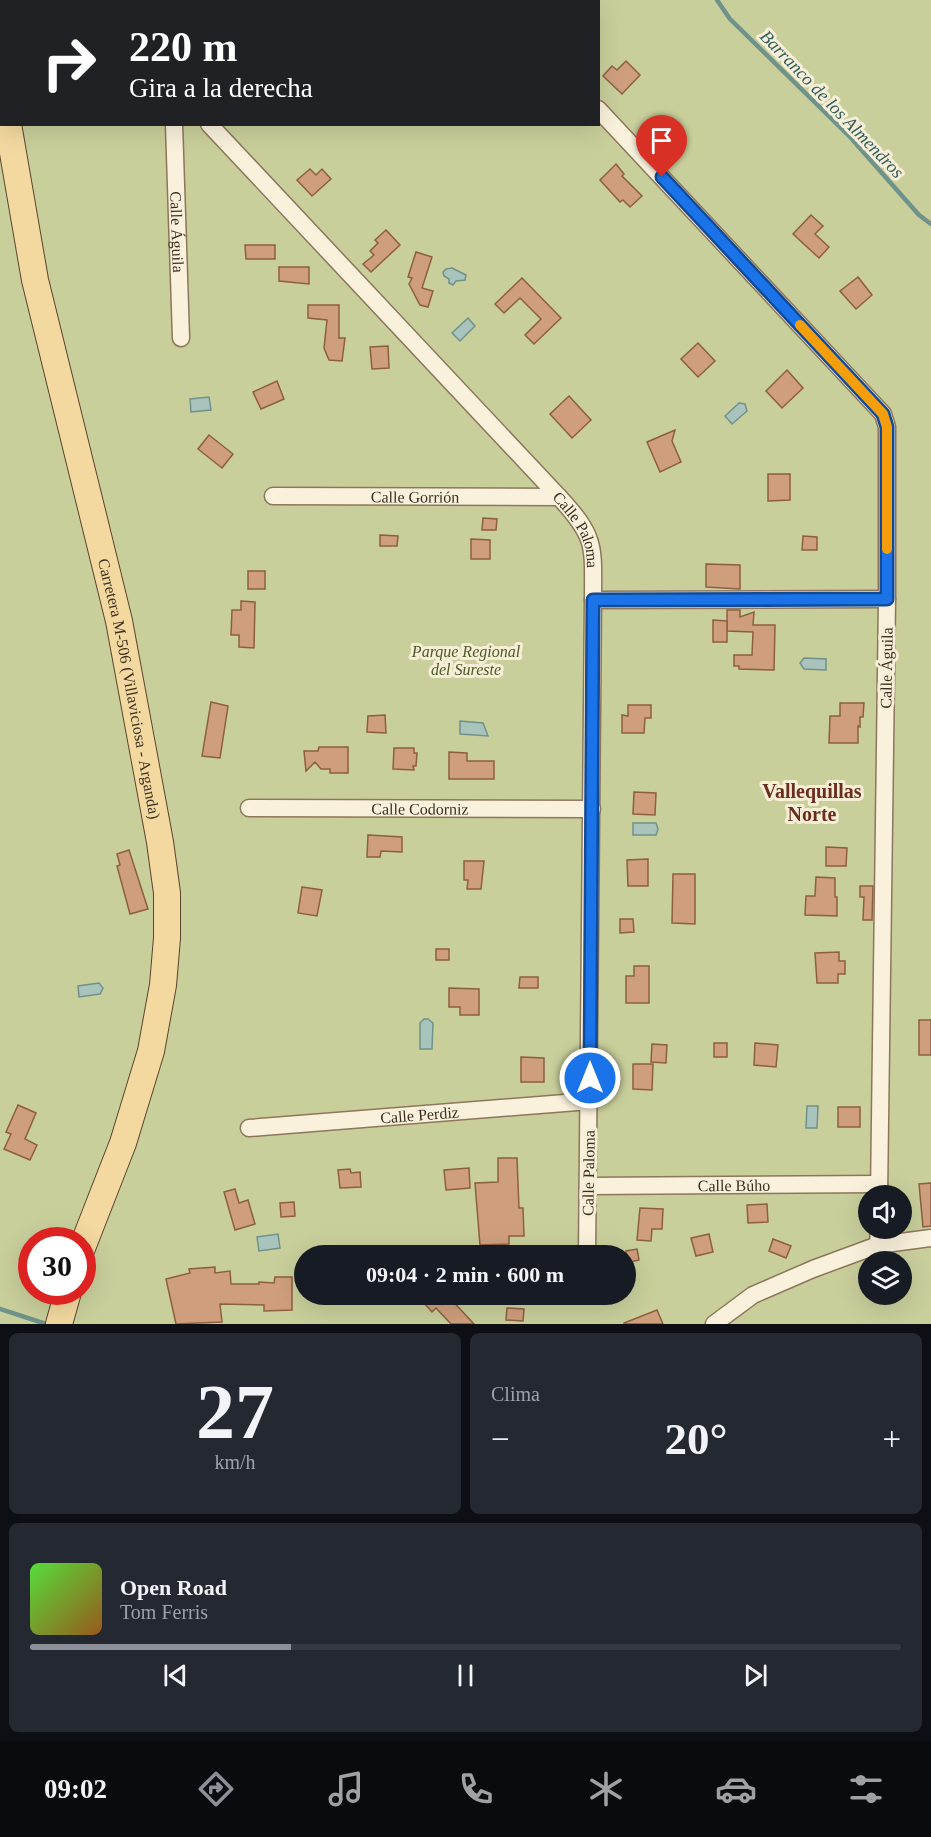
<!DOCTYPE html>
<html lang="es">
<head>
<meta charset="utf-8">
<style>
  :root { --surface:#171b24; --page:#242831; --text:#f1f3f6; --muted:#9ea1a6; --line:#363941; --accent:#8c9099 }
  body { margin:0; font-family:Georgia,serif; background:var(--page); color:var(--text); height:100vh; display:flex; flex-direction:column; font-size:22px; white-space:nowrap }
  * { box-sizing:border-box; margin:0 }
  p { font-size:20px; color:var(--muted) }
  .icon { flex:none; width:33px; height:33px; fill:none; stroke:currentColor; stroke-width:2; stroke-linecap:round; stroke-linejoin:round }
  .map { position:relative; height:1324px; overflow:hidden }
  .sheet { display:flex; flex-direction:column; gap:9px; padding:9px; background:#0d0f14; flex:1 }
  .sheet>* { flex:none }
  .banner { position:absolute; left:0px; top:0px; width:600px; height:126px; box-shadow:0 6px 24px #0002; background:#202124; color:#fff; overflow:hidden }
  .tools { position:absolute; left:858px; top:1185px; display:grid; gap:12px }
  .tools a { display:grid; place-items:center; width:54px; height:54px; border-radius:50%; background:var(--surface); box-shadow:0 6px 24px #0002; font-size:30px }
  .speed { position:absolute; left:18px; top:1227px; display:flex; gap:12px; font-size:30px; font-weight:700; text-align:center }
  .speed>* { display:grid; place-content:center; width:78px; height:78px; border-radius:50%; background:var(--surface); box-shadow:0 6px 24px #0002; line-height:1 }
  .speed .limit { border:9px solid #d22; background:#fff; color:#111 }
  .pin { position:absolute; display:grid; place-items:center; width:51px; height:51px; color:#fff; margin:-62px -26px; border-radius:50% 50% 50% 0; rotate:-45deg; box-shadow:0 0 6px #0007 }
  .pin .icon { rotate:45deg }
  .me { position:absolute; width:66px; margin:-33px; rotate:0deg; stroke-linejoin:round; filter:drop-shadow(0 0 4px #0008) }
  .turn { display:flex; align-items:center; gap:21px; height:126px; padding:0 30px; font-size:27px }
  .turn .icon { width:78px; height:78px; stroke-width:2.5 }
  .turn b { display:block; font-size:42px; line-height:51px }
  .big { font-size:45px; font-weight:700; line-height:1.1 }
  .sheet .card { flex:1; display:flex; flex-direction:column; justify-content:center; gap:9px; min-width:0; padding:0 21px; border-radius:9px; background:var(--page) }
  .sheet .dial { align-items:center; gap:0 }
  .dial b { font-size:78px; line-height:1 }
  .song { display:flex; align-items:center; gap:18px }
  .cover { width:72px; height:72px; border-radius:9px; background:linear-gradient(135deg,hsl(110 70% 55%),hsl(30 70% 35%)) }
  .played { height:6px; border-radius:3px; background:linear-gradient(90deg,var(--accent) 30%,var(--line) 30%) }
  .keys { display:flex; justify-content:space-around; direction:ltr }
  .heat { display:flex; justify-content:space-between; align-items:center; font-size:33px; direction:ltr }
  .sheet .tiles { flex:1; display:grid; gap:9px; grid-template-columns:1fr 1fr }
  .card:last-child { grid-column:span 2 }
  .trip { position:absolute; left:294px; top:1245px; width:342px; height:60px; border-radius:30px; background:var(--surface); box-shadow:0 6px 24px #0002; font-weight:700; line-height:60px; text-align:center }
  .menu { display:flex; height:96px; justify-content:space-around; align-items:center; background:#090b0e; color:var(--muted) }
  .menu .icon { width:42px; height:42px }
  .menu .selected { color:var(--accent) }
  .menu b { font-size:27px; color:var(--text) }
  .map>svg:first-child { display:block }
  .green { fill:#c9cf9b; fill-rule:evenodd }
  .water { fill:#a9c4bc; stroke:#6f938a; stroke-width:1.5 }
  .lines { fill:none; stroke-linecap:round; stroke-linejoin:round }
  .stream { stroke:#6f938a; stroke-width:4.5 }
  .building { fill:#cf9f7d; stroke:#8d5f41; stroke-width:1.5 }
  .minor-casing { stroke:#8d765c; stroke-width:19 }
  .primary-casing { stroke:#5b4430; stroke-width:28 }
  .minor { stroke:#faf1dc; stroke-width:16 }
  .primary { stroke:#f3d9a0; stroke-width:26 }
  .route-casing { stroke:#114b97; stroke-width:15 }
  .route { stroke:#1a73e8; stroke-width:10 }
  .slow { stroke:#f59e0b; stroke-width:10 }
  .labels { text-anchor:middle; stroke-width:6; stroke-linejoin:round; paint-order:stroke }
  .street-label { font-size:16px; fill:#3d2e20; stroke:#f7eed8 }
  .park-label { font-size:16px; font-style:italic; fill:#4d5a26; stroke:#f7eed8 }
  .water-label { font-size:18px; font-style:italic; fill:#2f5d5a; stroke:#f7eed8 }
  .quarter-label { font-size:20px; font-weight:bold; fill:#6b2e1e; stroke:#f7eed8 }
</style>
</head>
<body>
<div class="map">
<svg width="931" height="1324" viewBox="0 0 931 1324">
  <rect width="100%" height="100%" fill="#f0e4c8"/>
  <path class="green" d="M 0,0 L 931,0 L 931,1324 L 0,1324 ZM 2,2 L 598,2 L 598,124 L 2,124 ZM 868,1196 L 902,1196 L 902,1228 L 868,1228 ZM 32,1240 L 82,1240 L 82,1292 L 32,1292 ZM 304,1256 L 626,1256 L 626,1294 L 304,1294 ZM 868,1262 L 902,1262 L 902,1294 L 868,1294 Z"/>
  <g class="water">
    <polygon points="452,268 466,275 465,280 456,281 453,285 449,283 449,279 444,276 443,272 446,269"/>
    <polygon points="468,318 475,326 460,341 452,333"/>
    <polygon points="209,397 211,410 191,412 190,399"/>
    <polygon points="739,403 745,404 747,411 732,424 725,416"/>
    <polygon points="804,658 826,659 826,670 804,669 800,663"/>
    <polygon points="460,721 483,723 488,736 460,734"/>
    <polygon points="633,823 656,823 658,829 656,835 633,835"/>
    <polygon points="99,983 103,988 100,994 79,997 78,986"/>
    <polygon points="424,1019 428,1019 433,1023 432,1049 420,1049 420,1023"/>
    <polygon points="807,1106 818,1106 817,1128 806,1128"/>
    <polygon points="278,1234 280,1248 259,1251 257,1237"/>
  </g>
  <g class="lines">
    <g class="stream">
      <polyline points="717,0 730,19 850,137 919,215 931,224"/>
      <polyline points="0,1309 46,1324"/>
    </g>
  </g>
  <g class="building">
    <polygon points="626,61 640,75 622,94 603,76 612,66 617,70"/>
    <polygon points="616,164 624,174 622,176 642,196 630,207 623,200 620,202 600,180"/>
    <polygon points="310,169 316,175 322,169 331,179 312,196 297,180"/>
    <polygon points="811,215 823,226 815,234 829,247 819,258 793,234"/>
    <polygon points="386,230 400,245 371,272 363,264 374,255 370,251 378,243 375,240"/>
    <polygon points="245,245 275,245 275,259 246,259"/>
    <polygon points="416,252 432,257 422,288 433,291 428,307 420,305 409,284 412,278 408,277"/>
    <polygon points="279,267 309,267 309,284 279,281"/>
    <polygon points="858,277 872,295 856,309 840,291"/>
    <polygon points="522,278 561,318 534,344 525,335 541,319 520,298 504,313 495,304"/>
    <polygon points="308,305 339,305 339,338 345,338 342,361 329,360 324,348 327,320 308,318"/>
    <polygon points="698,343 715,361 698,377 681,359"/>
    <polygon points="388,346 389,368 372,369 370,347"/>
    <polygon points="787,370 803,388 782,408 766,391"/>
    <polygon points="277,381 284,399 261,409 253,392"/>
    <polygon points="569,396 591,420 572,438 550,414"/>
    <polygon points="675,430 672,441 681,462 660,472 647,442"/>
    <polygon points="209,435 233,454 222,468 198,449"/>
    <polygon points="768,474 790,474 790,500 768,501"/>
    <polygon points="483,518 497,519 496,530 482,530"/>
    <polygon points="380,535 398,536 397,546 380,546"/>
    <polygon points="803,536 817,537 817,550 802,550"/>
    <polygon points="471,539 490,540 490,559 471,559"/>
    <polygon points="706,564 740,565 740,589 706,587"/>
    <rect x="248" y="571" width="17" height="18"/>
    <polygon points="241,601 255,602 254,648 239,647 239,635 231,635 232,610 241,610"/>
    <polygon points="727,610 740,610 740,617 754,612 753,625 775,625 774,670 739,669 739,666 734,666 734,655 752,655 753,632 727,631"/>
    <polygon points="713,620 727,621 727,642 713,642"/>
    <polygon points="211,702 228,706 220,758 202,756"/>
    <polygon points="840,703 864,703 863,717 860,717 860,727 858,726 858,743 829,743 830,716 840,716"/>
    <polygon points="628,705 651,705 651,718 645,718 644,733 622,733 622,715 628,716"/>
    <polygon points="385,715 386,733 367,732 368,716"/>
    <polygon points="319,747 348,747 348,773 330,773 330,769 321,769 315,762 306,771 304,751 318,751"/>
    <polygon points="394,748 414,748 414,753 417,753 416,766 413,766 414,770 393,769"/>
    <polygon points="449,752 467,753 467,761 494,761 494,779 449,779"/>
    <polygon points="634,792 656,793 655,815 633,814"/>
    <polygon points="368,835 402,837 402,852 381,851 380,857 367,857"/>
    <polygon points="826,847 847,848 846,866 826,866"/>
    <polygon points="129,850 148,909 130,914 117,866 120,865 117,854"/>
    <polygon points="648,859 648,886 628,886 627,860"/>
    <polygon points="464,861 484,861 481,889 467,889 468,880 464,880"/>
    <polygon points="673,874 695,874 695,924 672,923"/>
    <polygon points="816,877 835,878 835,897 837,897 837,916 805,915 806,896 815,896"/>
    <polygon points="860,886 873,886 872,920 863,920 864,897 860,897"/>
    <polygon points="302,887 322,890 317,916 298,913"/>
    <polygon points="620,919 633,919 634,932 620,933"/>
    <rect x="436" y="949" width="13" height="11"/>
    <polygon points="839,952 839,961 845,961 845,974 838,974 838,983 817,983 815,953"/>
    <polygon points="634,966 649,966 649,1003 626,1003 626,976 634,976"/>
    <polygon points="520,977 538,977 538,988 519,988"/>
    <polygon points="449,988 479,989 479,1015 460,1015 460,1007 449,1007"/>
    <rect x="919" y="1020" width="12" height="35"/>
    <rect x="714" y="1043" width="13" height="14"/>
    <polygon points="755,1043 778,1045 776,1067 754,1065"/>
    <polygon points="652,1044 667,1045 666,1063 651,1062"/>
    <polygon points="521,1057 544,1058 544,1082 521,1082"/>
    <polygon points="633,1064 653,1064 652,1090 633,1089"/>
    <polygon points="18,1105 36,1113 25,1139 37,1145 30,1160 4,1149 11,1134 6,1132"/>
    <rect x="838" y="1107" width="22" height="20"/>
    <polygon points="498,1158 517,1158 519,1208 523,1208 524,1236 509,1236 509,1244 480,1245 475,1183 498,1182"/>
    <polygon points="469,1168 470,1188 446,1190 444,1170"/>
    <polygon points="350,1169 351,1173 360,1172 361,1187 340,1188 338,1170"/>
    <polygon points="931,1183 931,1226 923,1227 919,1184"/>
    <polygon points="235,1189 239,1203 248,1200 255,1224 235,1230 224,1192"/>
    <polygon points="294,1202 295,1216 281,1217 280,1203"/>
    <polygon points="767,1204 768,1222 748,1223 747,1205"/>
    <polygon points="640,1208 663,1209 662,1229 652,1229 651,1241 637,1240"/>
    <polygon points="709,1234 713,1252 696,1256 691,1238"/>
    <polygon points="773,1239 791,1246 786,1258 769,1251"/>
    <polygon points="637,1249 639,1260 626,1263 626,1251"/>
    <polygon points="215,1267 215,1273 230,1271 231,1284 259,1284 259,1282 274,1283 275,1277 292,1277 292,1310 264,1311 264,1305 220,1304 222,1322 176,1324 166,1279 190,1273 189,1269"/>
    <polygon points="430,1294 446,1294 474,1324 451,1324 436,1308 432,1312 423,1302"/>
    <polygon points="507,1308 524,1309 523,1321 506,1320"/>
    <polygon points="657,1310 663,1324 624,1324 624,1323"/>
  </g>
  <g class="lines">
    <g class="minor-casing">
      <g id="minor">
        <polyline points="169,0 169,2"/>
        <polyline points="497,0 499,2"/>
        <polyline points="598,109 883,414 887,427 887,599 879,1196"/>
        <path id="s1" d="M 174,124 L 181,338"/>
        <path id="s2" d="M 209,124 L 559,497 C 597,538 593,546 593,600 L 587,1256"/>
        <path id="s3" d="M 273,496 L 559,497"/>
        <polyline points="593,600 887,599"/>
        <path id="s4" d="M 249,808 L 592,809"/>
        <path id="s5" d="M 249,1128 L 590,1101"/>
        <path id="s6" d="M 588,1186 L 879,1184"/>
        <polyline points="878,1245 879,1228"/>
        <polyline points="714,1324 753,1295 813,1269 878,1245 931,1238"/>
      </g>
    </g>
    <g class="primary-casing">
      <g id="primary">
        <polyline points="0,63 2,75"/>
        <path id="s7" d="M 8,124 L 35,280 L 119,621 L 160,842 L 167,893 L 167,938 L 163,985 L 151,1051 L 123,1143 L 82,1248"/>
        <polyline points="59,1324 68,1292"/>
      </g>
    </g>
    <use href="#minor" class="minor"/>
    <use href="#primary" class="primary"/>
  </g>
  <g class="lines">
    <g class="route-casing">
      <polyline id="route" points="590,1078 593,600 887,599 887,427 883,414 662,177"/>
    </g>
    <use href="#route" class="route"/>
    <polyline class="slow" points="800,325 883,414 887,427 887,549"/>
  </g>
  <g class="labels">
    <g class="street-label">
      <text dy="6" stroke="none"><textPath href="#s1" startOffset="108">Calle Águila</textPath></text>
      <text dy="6" stroke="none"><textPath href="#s3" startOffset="142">Calle Gorrión</textPath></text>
      <text dy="6" stroke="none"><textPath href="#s2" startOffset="550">Calle Paloma</textPath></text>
      <text transform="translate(886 668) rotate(-89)" y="6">Calle Águila</text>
      <text dy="6" stroke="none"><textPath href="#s7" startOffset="578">Carretera M-506 (Villaviciosa - Arganda)</textPath></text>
      <text dy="6" stroke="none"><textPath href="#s4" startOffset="171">Calle Codorniz</textPath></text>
      <text dy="6" stroke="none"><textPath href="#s5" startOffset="171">Calle Perdiz</textPath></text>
      <text transform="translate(588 1173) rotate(-89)" y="6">Calle Paloma</text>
      <text dy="6" stroke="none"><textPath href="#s6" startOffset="146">Calle Búho</textPath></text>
    </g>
    <g class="park-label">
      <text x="466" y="657">Parque Regional<tspan x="466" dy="18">del Sureste</tspan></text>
    </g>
    <g class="water-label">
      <text transform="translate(832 104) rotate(46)" y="6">Barranco de los Almendros</text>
    </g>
    <g class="quarter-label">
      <text x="812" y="798">Vallequillas<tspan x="812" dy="23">Norte</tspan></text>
    </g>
  </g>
</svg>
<div class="tools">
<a><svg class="icon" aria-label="sound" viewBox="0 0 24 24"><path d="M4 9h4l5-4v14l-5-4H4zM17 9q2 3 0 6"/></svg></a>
<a><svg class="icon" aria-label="layers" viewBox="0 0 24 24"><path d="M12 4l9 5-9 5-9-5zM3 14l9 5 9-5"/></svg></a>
</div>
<div class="speed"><div class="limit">30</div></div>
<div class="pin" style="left:662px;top:177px;background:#d93025"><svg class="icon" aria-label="arrive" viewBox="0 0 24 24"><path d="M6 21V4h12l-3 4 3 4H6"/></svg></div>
<svg class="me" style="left:590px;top:1078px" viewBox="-20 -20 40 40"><circle r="17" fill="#1a73e8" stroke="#fff" stroke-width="3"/><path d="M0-11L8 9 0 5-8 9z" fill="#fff"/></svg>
<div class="trip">09:04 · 2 min · 600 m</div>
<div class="banner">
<div class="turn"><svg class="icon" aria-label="right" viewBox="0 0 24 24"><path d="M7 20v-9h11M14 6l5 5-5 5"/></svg><div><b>220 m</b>Gira a la derecha</div></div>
</div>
</div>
<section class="sheet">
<div class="tiles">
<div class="card dial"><b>27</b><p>km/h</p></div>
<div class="card"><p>Clima</p>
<div class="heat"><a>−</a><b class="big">20°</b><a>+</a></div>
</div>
<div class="card">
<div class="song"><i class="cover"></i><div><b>Open Road</b><p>Tom Ferris</p></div></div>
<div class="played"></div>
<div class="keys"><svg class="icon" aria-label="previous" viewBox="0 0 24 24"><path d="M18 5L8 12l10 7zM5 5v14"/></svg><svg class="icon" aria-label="pause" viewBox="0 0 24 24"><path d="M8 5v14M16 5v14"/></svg><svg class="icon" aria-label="next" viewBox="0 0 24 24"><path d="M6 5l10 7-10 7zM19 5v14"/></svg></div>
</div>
</div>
</section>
<nav class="menu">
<b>09:02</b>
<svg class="icon selected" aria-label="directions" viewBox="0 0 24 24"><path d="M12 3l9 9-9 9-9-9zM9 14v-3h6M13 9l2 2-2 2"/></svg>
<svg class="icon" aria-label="music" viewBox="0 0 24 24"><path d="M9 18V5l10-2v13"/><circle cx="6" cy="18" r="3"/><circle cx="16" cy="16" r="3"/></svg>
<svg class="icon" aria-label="phone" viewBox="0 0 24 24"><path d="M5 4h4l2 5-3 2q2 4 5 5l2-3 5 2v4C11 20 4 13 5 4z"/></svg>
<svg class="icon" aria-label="climate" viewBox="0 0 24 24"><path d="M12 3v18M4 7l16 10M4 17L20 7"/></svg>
<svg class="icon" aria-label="car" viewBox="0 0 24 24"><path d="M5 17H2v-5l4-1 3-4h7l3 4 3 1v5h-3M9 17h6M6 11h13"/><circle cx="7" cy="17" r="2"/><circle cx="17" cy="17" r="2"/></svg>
<svg class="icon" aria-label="filters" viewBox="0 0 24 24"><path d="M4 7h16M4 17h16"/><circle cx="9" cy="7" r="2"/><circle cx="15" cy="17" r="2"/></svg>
</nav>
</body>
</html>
